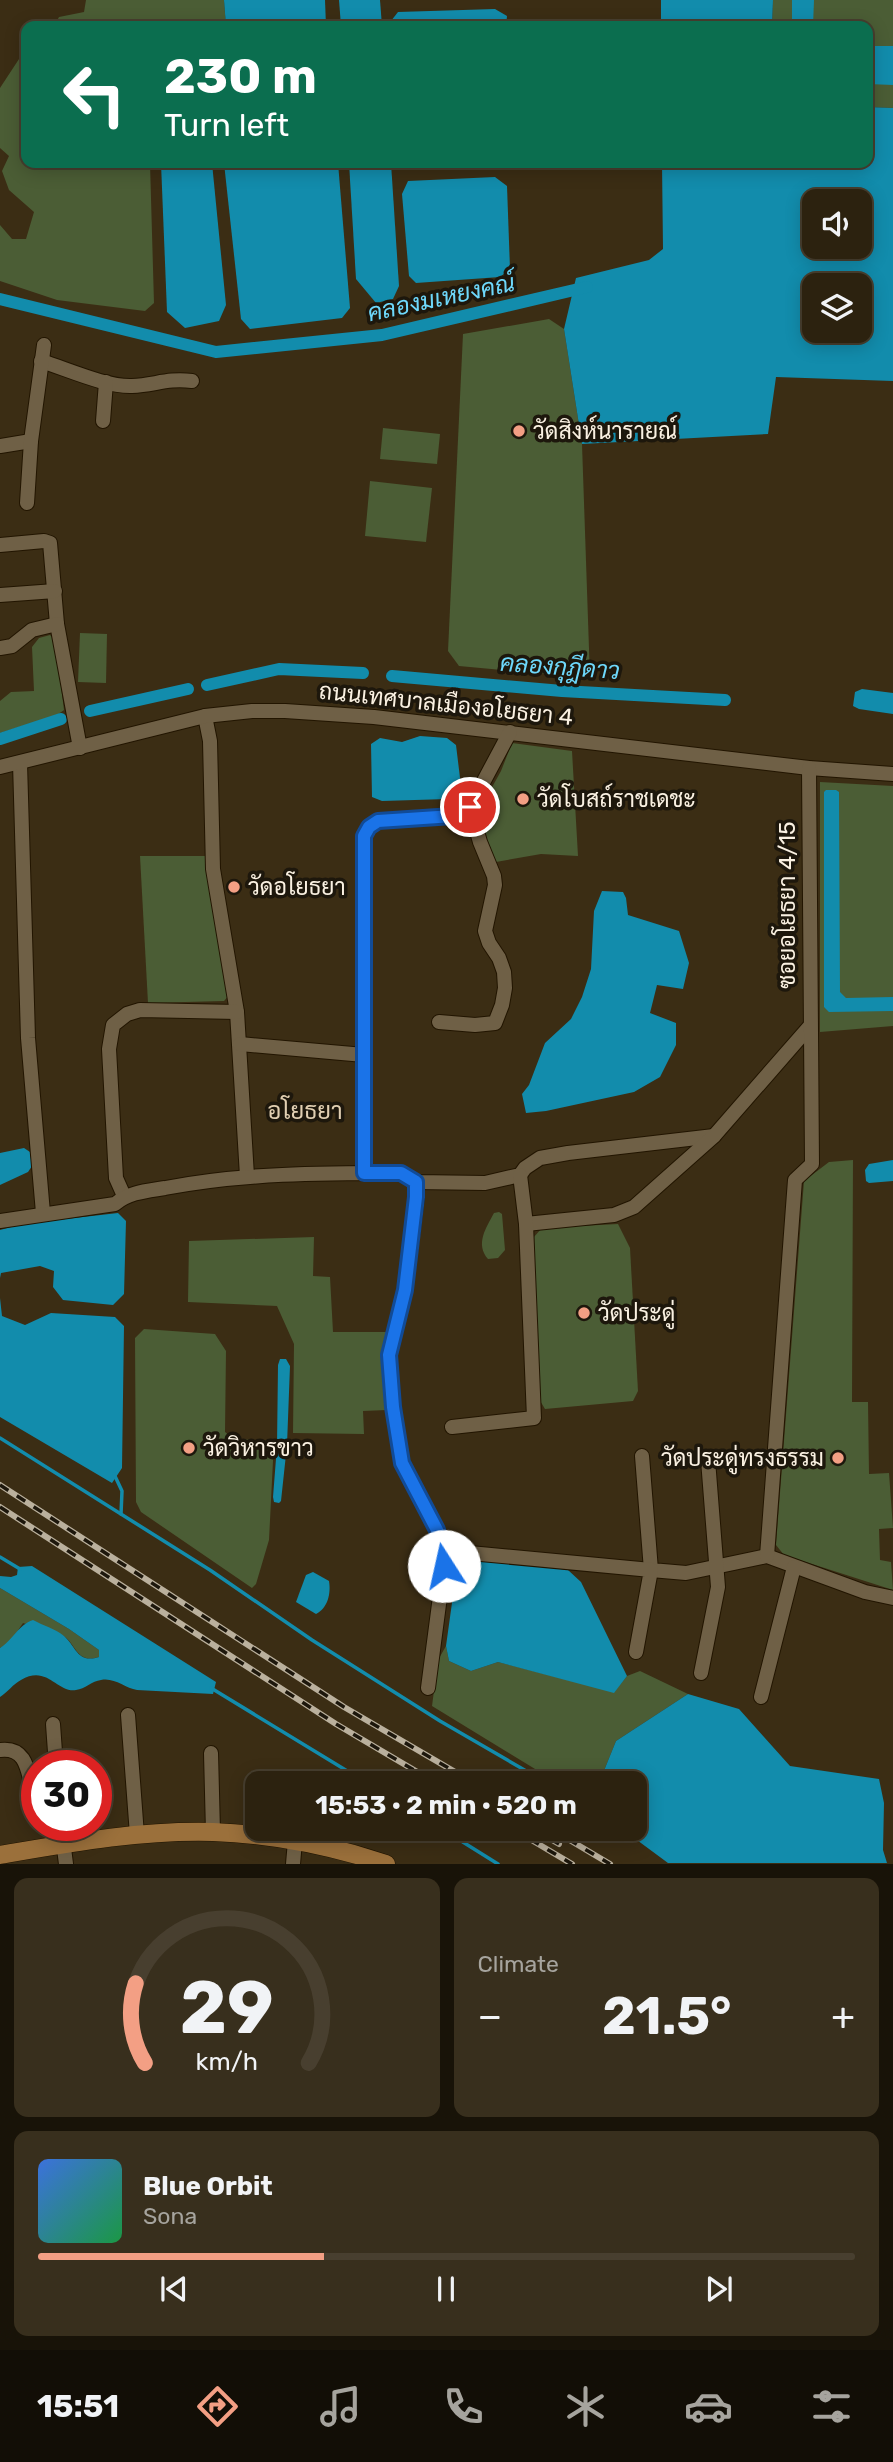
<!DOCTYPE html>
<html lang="en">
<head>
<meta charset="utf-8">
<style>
  :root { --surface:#2c220f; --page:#382f1d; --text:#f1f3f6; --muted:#a6a49e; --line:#483f2f; --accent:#f39f84 }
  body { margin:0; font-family:Rubik,Sarabun,sans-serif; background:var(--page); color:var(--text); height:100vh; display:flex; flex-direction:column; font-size:26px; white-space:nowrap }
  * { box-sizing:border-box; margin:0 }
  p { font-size:23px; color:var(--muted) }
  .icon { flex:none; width:38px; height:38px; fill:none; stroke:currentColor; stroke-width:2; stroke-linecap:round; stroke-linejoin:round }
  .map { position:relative; height:1864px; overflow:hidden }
  .drawer { display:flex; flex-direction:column; gap:14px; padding:14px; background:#181308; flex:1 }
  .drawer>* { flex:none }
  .hud { position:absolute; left:21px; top:21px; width:852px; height:147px; border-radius:14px; box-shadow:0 4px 18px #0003,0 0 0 2px var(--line); background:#0b6e4f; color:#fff; overflow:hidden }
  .fabs { position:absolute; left:802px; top:189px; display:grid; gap:14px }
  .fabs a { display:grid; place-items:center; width:70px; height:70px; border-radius:14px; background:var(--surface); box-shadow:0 4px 18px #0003,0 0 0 2px var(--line); font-size:35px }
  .speed { position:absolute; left:21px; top:1750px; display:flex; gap:14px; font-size:35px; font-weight:700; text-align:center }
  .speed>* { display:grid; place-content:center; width:91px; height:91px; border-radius:50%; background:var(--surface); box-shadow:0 4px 18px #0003,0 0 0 2px var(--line); line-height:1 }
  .speed .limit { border:10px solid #d22; background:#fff; color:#111 }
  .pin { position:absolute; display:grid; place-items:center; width:60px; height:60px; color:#fff; margin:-30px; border:4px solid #fff; border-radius:50%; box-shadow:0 2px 7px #0007 }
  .me { position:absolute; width:77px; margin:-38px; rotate:350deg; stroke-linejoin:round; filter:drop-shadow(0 0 5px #0008) }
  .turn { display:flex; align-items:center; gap:24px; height:147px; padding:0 28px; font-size:32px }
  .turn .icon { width:91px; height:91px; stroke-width:2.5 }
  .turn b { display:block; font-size:49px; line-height:60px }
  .big { font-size:52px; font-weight:700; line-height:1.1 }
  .drawer .tile { flex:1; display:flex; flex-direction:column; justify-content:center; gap:10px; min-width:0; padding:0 24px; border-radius:14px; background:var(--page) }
  .drawer .dial { align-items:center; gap:0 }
  .dial svg { height:182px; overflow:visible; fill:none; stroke:var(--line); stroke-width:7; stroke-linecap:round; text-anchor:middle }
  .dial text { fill:var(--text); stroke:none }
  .song { display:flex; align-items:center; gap:21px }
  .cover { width:84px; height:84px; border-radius:10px; background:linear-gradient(135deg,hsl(220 70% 55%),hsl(140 70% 35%)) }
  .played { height:7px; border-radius:4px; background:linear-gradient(90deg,var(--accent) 35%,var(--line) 35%) }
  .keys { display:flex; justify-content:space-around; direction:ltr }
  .heat { display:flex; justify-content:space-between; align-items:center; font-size:38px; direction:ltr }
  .drawer .tiles { flex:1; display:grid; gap:14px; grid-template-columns:1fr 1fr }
  .tile:last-child { grid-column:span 2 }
  .trip { position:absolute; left:245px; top:1771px; width:402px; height:70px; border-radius:14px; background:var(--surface); box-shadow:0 4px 18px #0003,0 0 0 2px var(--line); font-weight:700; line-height:70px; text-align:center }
  .dock { display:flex; height:112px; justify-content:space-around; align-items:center; background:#120e06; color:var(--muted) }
  .dock .icon { width:49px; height:49px }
  .dock .active { color:var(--accent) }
  .dock b { font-size:32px; color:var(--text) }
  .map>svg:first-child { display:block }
  .green { fill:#4b5d35 }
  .water { fill:#128cac; fill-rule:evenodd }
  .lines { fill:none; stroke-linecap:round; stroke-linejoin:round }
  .stream { stroke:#128cac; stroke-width:3.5 }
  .canal { stroke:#128cac; stroke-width:12 }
  .minor-casing { stroke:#221500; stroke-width:16 }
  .major-casing { stroke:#221500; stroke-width:19 }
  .minor { stroke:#6f6046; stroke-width:14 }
  .major { stroke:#9b703b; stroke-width:18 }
  .rail-casing { stroke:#bab09d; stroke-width:6 }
  .rail { stroke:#1d170c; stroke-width:3.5; stroke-dasharray:10; stroke-linecap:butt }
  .route-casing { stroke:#114b97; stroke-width:18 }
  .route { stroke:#1a73e8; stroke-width:12 }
  .poi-dot { fill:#f39f84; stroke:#1d170c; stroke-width:2.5 }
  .labels { text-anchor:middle; stroke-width:7; stroke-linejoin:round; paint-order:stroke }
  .poi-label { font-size:23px; fill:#faf1e2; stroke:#1d170c; text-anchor:start }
  .street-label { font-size:23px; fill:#faf1e2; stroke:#1d170c }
  .water-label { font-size:24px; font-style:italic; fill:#6ed8fb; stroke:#1d170c }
  .neighbourhood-label { font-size:24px; fill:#e1cfb2; stroke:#1d170c }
</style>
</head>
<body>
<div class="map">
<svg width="893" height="1864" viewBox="0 0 893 1864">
  <rect width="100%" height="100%" fill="#3b2d14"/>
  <g class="green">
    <polygon points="86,0 224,0 226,26 54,26 59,17 84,12"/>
    <polygon points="773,0 893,0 893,108 868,107 868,26 772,26"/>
    <polygon points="26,56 26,163 150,163 154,303 145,311 57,300 0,281 0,225 12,239 26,239 34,212 9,190 2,171 9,156 0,148 0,88 19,59"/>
    <polygon points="549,319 564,329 582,444 590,678 459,666 448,651 463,334"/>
    <polygon points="383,428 440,434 437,464 380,459"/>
    <polygon points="370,481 432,488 426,542 365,536"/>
    <polygon points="80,633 107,634 106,683 78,682"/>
    <polygon points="50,635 55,640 64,710 57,715 0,733 0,701 11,692 34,691 32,647 39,638"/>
    <polygon points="512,743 572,751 578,856 541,854 496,862 476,816 501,771"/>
    <polygon points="820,782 893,786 893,1026 820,1032"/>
    <polygon points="140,856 211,856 230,994 224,1001 148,1003"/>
    <polygon points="853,1160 852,1402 868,1402 869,1474 889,1473 893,1528 879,1529 880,1560 891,1562 893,1590 784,1555 776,1545 804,1181 829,1162"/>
    <path d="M 499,1212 L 502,1214 L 505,1250 L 498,1258 L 488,1259 C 475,1244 486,1228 494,1213 Z"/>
    <polygon points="618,1224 630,1248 638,1391 633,1401 545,1409 539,1399 533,1238 542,1228"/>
    <polygon points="314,1237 313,1276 330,1277 333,1332 388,1332 387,1410 363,1411 364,1434 293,1433 294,1344 277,1306 188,1302 189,1241"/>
    <polygon points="144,1329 215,1334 226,1351 225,1432 234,1439 274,1441 269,1540 256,1584 252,1588 141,1512 136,1502 135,1338"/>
    <path d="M 0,1588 L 69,1629 L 99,1650 L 99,1657 C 75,1664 77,1643 62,1635 C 51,1629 35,1627 23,1623 L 10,1642 L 0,1648 Z"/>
    <polygon points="446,1646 449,1661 471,1671 498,1662 614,1692 627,1676 640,1671 688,1694 616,1741 599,1783 558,1783 432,1706 438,1660"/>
  </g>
  <g class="water">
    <polygon points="224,0 325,0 326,26 226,26"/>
    <polygon points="339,0 380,0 382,26 341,26"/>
    <polygon points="661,0 773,0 772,26 661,26"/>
    <polygon points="792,0 814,0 813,26 792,26"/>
    <polygon points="495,9 507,16 506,26 391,26 391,21 398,12"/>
    <polygon points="868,46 893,46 893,85 868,84"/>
    <path d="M 868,107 L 893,108 L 893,381 L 776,377 L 768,434 L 582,444 L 564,329 L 576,278 L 649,260 L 663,249 L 662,163 L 868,163 ZM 814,201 L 859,201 L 859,247 L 814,247 ZM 814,285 L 859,285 L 859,331 L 814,331 Z"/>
    <polygon points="161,163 212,163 226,305 219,321 185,328 167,312"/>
    <polygon points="224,163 338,163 350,308 342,318 250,329 241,319"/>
    <polygon points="349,163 391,163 399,286 393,299 376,303 356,279"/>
    <polygon points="404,163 494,163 492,165 409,169"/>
    <polygon points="495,177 507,186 510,269 500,277 416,283 409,276 402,194 408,181"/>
    <polygon points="862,689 893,693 893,714 859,709 853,706 855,692"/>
    <polygon points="420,736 447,738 456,745 461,786 448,799 382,801 372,797 371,744 380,738 402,742"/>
    <polygon points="826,790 836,790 839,792 840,992 846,998 893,997 893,1011 829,1012 824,1007 824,792"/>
    <polygon points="602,891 623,892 626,898 628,915 679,931 689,963 683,989 657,985 650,1013 676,1023 676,1045 660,1077 634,1092 546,1111 526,1113 522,1094 529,1085 545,1043 571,1019 582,997 591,969 594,911"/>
    <polygon points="24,1148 30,1152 32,1166 28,1172 0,1185 0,1153"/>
    <polygon points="893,1160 893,1181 869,1183 866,1181 865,1170 869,1164"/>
    <polygon points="118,1213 126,1221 124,1294 113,1305 63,1300 53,1287 54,1271 40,1266 1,1273 0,1278 0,1230 22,1224"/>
    <polygon points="0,1298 2,1316 25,1325 51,1313 115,1317 124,1326 122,1468 112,1483 0,1417"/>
    <polygon points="280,1359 286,1359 290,1366 287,1445 281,1501 279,1503 274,1502 273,1497 277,1446 278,1365"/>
    <polygon points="472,1557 568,1570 581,1582 627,1676 614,1693 498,1662 471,1671 449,1661 446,1646 456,1574"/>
    <path d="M 32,1566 L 216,1682 L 213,1694 L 137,1690 C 125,1688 114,1677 101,1680 C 92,1681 85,1689 76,1690 C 57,1693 47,1664 21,1680 C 13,1684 8,1692 0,1697 L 0,1648 C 14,1639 18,1625 33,1620 C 42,1625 56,1629 64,1636 C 76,1646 77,1664 99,1657 L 99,1650 L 69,1629 L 0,1588 L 0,1576 L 11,1577 L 17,1575 L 18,1567 Z"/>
    <path d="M 313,1572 L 329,1581 C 331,1593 328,1608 316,1614 L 296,1602 L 306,1575 Z"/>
    <polygon points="688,1694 739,1709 790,1766 879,1779 884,1803 883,1850 887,1863 668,1863 622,1829 635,1829 635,1783 599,1783 616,1741"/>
  </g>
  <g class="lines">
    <g class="stream">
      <polyline points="0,1438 210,1570 312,1640 440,1721 547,1783"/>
      <polyline points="114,1474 122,1491 121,1514"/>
      <polyline points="0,1557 20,1569"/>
      <polyline points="211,1688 367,1783"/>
      <polyline points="442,1829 498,1864"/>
    </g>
    <g class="canal">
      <polyline points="0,299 216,352 382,335 587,287"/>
      <polyline points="392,676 562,691 725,700"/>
      <polyline points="207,685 279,669 363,673"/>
      <polyline points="90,711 188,689"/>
      <polyline points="0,739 61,719"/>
    </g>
    <g class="minor-casing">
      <g id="minor">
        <path d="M 41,361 C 67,369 106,387 132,386 C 155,385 167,378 192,381"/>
        <polyline points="103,421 106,382"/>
        <polyline points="0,446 31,441"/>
        <polyline points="27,503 31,441 44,345"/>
        <polyline points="0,545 44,541 50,543 57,624 80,748"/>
        <polyline points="0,595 55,591"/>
        <polyline points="0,648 12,646 32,630 57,624"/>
        <polyline points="205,716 210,741 213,869 237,1012 247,1176"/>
        <polyline points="20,763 28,1038 43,1213"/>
        <polyline points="0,767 205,716 252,711 285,711 374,717 809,768 893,774"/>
        <polyline points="439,1022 475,1025 495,1023 502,1005 505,988 504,972 499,958 489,943 485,931 495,885 494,876 480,842 470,807"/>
        <polyline points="240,1044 364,1055"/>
        <polyline points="364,1173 364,836 369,827 378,821 453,816 470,807 510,732"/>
        <polyline points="416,1182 417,1197 405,1290 389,1355 393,1407 402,1463 437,1530 442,1545 444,1566 428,1688"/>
        <polyline points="124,1196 116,1178 109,1049 113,1025 127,1014 140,1010 237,1012"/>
        <path d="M 0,1221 L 115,1204 C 129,1192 147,1191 165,1188 C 243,1173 322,1173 401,1173 L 416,1182 L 485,1183 L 520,1175 L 525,1168 L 540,1158 L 568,1153 L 714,1136"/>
        <polyline points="526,1224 614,1215 634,1207 714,1136 810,1026"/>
        <polyline points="452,1427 534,1418 526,1224 520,1175"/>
        <polyline points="642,1456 651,1570 686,1573 767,1556 865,1592 893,1598"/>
        <polyline points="440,1537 459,1552 651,1570 636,1652"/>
        <polyline points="767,1556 795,1180 812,1164 809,768"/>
        <polyline points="701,1673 718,1587 708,1460"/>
        <polyline points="761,1697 794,1567"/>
        <polyline points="128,1715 137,1835"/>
        <polyline points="53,1724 56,1766"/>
        <path d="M 0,1750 C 23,1747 27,1765 31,1783 L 37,1785"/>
        <polyline points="211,1753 213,1832"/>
        <polyline points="61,1825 66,1864"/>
        <polyline points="293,1864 295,1841"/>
      </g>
    </g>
    <g class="major-casing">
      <path id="major" d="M 0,1855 C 70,1843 142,1830 213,1832 C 270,1834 332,1846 386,1864"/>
    </g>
    <use href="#minor" class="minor"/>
    <use href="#major" class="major"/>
    <g class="rail-casing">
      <g id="rail">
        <polyline points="0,1485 344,1707 474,1783"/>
        <polyline points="0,1507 336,1724 436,1783"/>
        <polyline points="513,1829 572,1864"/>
        <polyline points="533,1829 559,1844"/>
        <polyline points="551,1829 610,1864"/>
      </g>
    </g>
    <use href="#rail" class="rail"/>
  </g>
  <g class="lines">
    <g class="route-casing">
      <polyline id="route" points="444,1566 442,1545 437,1530 402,1463 393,1407 389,1355 405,1290 416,1197 416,1182 401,1173 364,1173 364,836 369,827 378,821 453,816 470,807"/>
    </g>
    <use href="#route" class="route"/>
  </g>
  <g class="poi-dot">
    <circle cx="519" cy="431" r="7"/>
    <circle cx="523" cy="799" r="7"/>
    <circle cx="234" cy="887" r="7"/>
    <circle cx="584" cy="1313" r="7"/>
    <circle cx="189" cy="1448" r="7"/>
    <circle cx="838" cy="1458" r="7"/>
  </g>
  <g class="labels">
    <g class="poi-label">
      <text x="533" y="439">วัดสิงห์นารายณ์</text>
      <text x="537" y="807">วัดโบสถ์ราชเดชะ</text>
      <text x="248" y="895">วัดอโยธยา</text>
      <text x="598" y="1321">วัดประดู่</text>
      <text x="203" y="1456">วัดวิหารขาว</text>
      <text x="824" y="1466" text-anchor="end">วัดประดู่ทรงธรรม</text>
    </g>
    <g class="street-label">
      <text transform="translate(446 704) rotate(6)" y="8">ถนนเทศบาลเมืองอโยธยา 4</text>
      <text transform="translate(787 905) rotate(-90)" y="8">ซอยอโยธยา 4/15</text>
    </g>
    <g class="water-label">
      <text transform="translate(441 298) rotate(-12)" y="8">คลองมเหยงคณ์</text>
      <text transform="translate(560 667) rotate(4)" y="8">คลองกุฎีดาว</text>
    </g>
    <g class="neighbourhood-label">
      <text x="305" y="1119">อโยธยา</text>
    </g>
  </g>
</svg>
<div class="fabs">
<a><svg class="icon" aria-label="sound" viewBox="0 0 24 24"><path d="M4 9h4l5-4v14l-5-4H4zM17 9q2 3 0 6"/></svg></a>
<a><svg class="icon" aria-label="layers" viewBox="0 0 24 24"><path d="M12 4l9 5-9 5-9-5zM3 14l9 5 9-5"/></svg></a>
</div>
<div class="speed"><div class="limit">30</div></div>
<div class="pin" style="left:470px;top:807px;background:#d93025"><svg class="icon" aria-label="arrive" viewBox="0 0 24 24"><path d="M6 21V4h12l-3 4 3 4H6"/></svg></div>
<svg class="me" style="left:444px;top:1566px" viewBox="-20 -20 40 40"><circle r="19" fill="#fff"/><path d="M0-13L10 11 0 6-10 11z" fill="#1a73e8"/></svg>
<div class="trip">15:53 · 2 min · 520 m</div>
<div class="hud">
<div class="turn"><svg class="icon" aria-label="left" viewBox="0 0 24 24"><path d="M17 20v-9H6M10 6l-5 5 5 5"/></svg><div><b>230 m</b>Turn left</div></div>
</div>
</div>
<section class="drawer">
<div class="tiles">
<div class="tile dial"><svg viewBox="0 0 100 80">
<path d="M14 69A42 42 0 1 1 86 69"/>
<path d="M14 69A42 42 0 0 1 10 34" stroke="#f39f84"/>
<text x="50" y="56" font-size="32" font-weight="700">29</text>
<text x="50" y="72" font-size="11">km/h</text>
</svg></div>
<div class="tile"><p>Climate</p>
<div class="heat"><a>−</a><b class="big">21.5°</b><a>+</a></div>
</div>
<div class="tile">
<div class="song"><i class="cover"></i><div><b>Blue Orbit</b><p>Sona</p></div></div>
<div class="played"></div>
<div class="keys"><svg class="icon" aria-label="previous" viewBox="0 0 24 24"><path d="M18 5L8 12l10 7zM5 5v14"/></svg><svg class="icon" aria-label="pause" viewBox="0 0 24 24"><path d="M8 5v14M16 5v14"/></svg><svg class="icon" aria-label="next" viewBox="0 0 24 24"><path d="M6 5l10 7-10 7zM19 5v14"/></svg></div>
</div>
</div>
</section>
<nav class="dock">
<b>15:51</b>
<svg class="icon active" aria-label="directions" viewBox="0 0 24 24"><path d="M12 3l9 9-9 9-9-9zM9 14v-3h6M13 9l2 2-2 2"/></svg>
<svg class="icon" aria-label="music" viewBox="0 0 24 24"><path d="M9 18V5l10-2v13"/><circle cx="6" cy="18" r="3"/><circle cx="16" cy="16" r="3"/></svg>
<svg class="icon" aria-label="phone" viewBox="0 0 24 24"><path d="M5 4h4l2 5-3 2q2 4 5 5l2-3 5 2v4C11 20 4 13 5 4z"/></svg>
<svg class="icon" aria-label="climate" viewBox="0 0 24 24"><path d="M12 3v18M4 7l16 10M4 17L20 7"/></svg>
<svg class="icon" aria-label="car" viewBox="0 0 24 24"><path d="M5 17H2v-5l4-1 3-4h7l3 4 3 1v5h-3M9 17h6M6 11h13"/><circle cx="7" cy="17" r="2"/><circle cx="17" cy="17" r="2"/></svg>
<svg class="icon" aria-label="filters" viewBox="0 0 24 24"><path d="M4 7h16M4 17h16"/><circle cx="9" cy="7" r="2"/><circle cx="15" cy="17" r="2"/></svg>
</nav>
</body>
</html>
